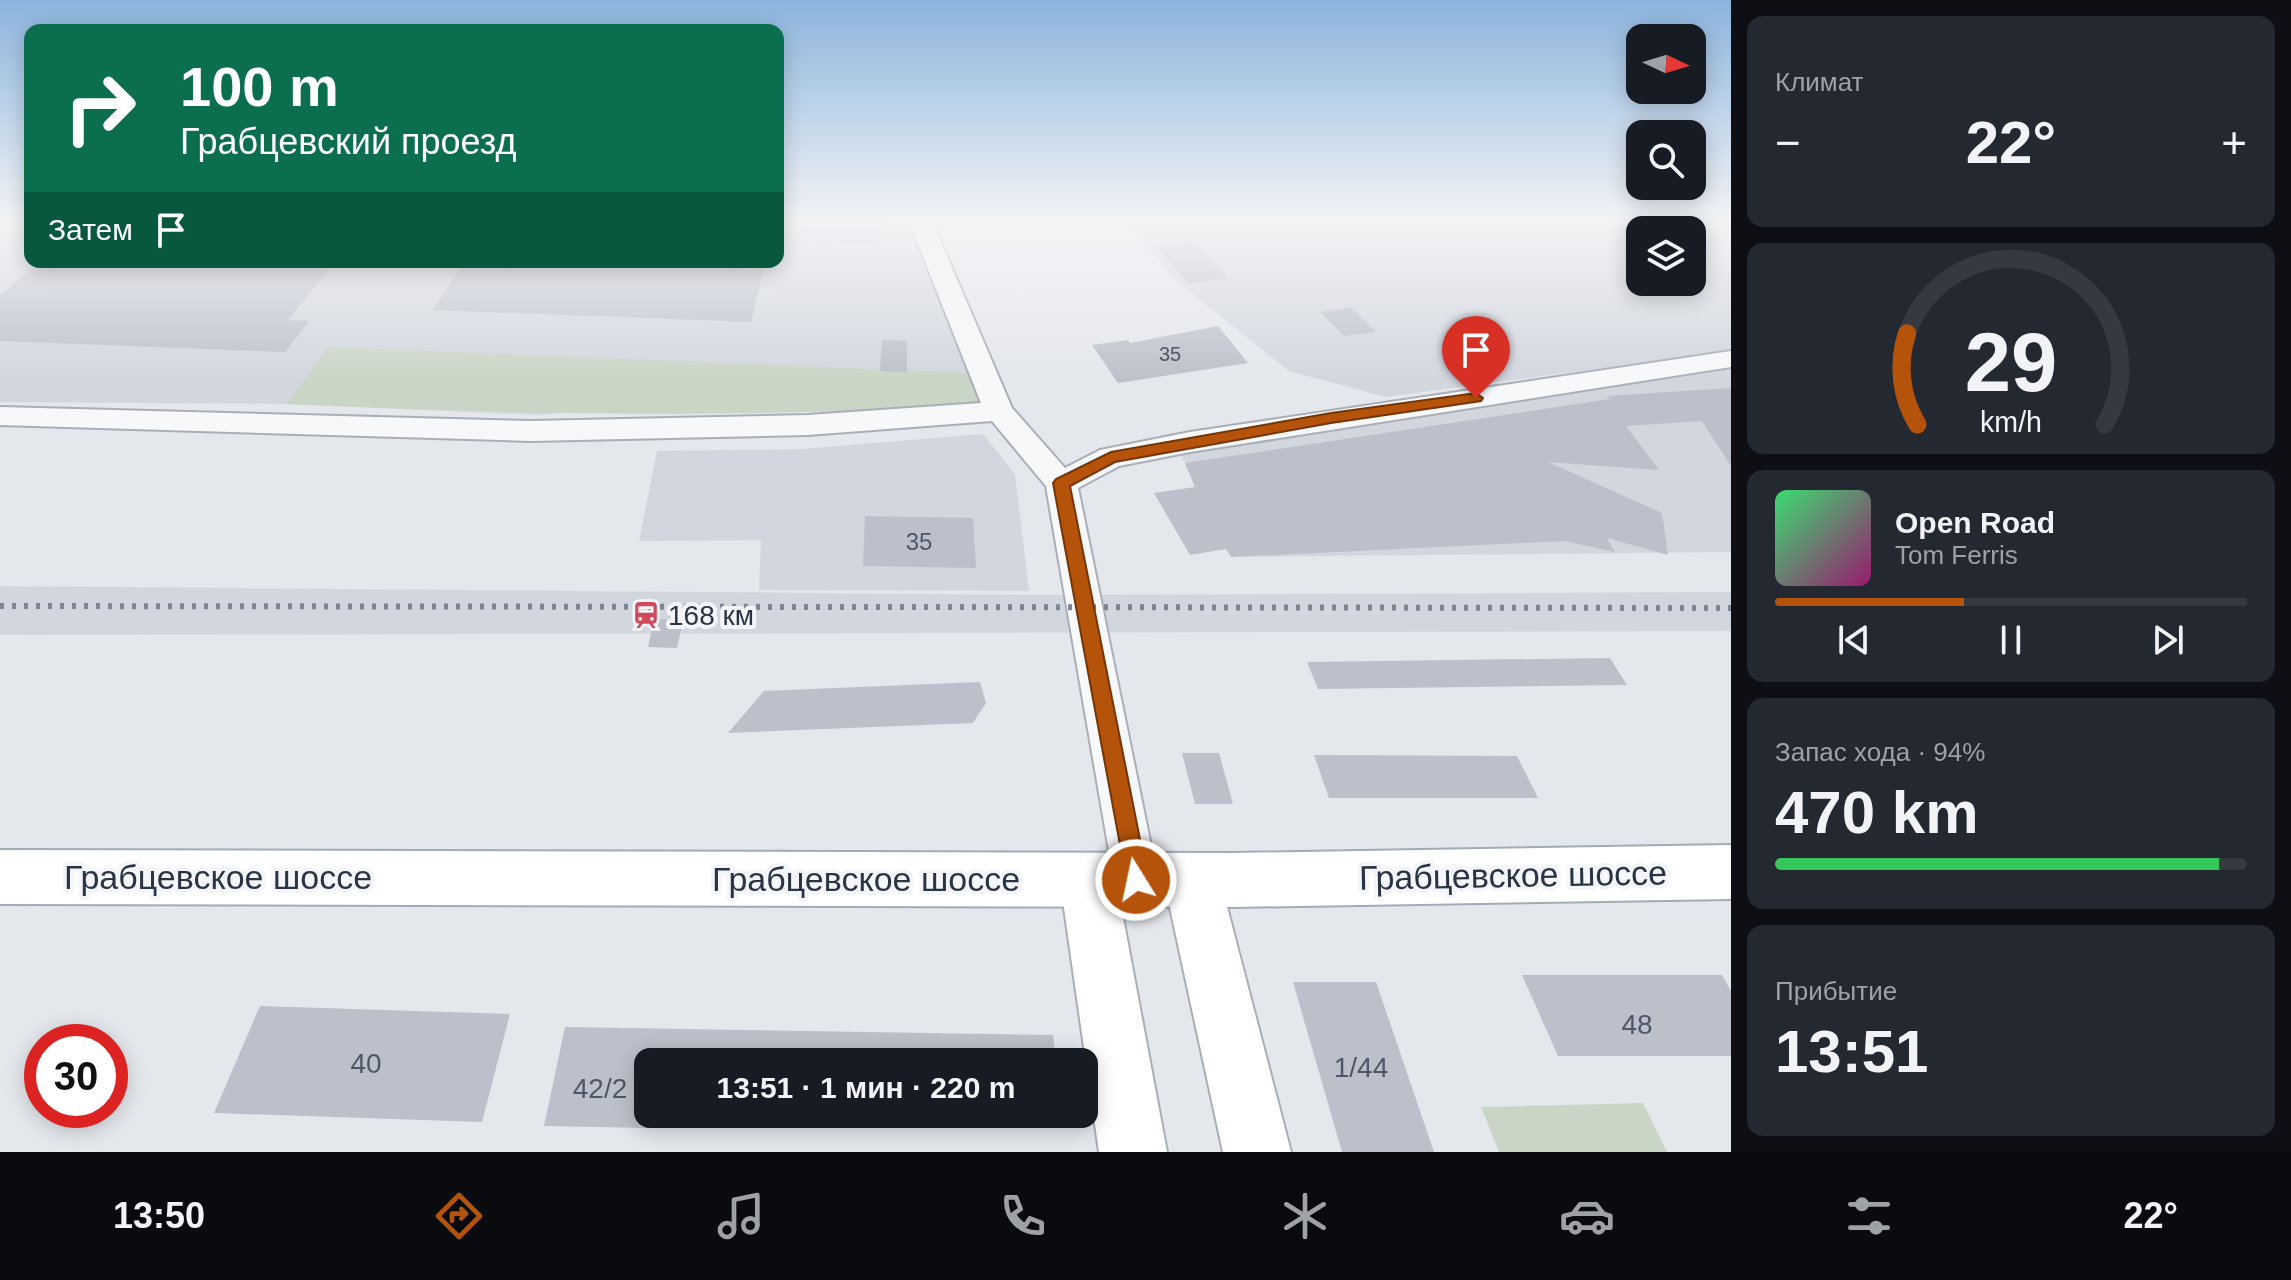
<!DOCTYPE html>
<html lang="ru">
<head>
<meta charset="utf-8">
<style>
  :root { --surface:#171b24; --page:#242831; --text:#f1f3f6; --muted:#9ea1a6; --line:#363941; --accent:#b45309 }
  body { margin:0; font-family:Arial,sans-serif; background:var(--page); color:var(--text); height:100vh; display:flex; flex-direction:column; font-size:30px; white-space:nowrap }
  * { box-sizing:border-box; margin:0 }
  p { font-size:26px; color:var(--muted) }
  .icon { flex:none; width:44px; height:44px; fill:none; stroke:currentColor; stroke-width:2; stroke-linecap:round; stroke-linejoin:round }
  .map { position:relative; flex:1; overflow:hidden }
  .details { display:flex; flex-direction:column; gap:16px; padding:16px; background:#0d0f14; width:560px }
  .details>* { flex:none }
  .hud { position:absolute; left:24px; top:24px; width:760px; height:244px; border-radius:16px; box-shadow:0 4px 20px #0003; background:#0b6e4f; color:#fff; overflow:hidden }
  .needle { width:52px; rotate:94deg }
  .controls { position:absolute; left:1626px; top:24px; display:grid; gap:16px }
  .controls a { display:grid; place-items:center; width:80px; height:80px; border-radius:16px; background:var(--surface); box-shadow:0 4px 20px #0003; font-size:40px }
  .speed { position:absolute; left:24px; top:1024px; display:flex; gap:16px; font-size:40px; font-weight:700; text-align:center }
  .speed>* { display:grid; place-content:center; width:104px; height:104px; border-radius:50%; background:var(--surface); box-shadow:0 4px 20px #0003; line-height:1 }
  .speed .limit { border:12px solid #d22; background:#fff; color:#111 }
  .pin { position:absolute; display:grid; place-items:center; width:68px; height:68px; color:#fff; margin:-82px -34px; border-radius:50% 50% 50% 0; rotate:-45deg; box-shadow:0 0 8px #0007 }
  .pin .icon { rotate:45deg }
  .me { position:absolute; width:88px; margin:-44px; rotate:350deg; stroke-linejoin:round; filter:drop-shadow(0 0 6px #0008) }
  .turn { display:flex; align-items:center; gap:28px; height:168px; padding:0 24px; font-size:36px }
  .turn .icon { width:104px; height:104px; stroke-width:2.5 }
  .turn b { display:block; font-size:56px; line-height:68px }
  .then { display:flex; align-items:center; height:76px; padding:0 24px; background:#0003; gap:16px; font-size:30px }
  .big { font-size:60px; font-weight:700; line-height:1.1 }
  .details .card { flex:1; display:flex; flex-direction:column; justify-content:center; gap:12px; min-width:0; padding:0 28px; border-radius:16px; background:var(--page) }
  .details .dial { align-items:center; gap:0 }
  .dial svg { height:208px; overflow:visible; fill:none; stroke:var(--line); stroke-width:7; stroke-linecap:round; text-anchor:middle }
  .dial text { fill:var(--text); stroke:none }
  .song { display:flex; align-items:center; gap:24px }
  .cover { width:96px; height:96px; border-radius:12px; background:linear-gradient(135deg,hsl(140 70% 55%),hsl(320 70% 35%)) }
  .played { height:8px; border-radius:4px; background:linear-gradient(90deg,var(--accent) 40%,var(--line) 40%) }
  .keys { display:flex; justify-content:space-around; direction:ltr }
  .heat { display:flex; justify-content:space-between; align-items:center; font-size:44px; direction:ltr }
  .charge { height:12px; border-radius:6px; background:linear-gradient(90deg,#34c759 94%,var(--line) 0) }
  .trip { position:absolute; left:634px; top:1048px; width:464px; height:80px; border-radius:16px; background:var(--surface); box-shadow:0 4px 20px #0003; font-weight:700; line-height:80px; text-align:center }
  .tabs { display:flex; height:128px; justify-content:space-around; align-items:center; background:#090b0e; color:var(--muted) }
  .tabs .icon { width:56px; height:56px }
  .tabs .current { color:var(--accent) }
  .tabs b { font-size:36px; color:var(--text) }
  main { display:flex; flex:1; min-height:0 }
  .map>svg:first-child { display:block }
  .built { fill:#d2d6de; fill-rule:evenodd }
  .green { fill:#c9d6c5 }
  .building { fill:#bbc0ca }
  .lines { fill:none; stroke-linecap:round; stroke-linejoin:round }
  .street-casing { stroke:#a9aeb7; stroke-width:4 }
  .secondary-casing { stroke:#a9aeb7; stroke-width:4 }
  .primary-casing { stroke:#a3abb8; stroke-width:4 }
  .street { fill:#f7f8fa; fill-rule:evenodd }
  .secondary { fill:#fff; fill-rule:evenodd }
  .primary { fill:#fff; fill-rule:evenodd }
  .rail { stroke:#7d8696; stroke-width:6; stroke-dasharray:4 8; stroke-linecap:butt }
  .route { fill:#b45309; stroke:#753606; stroke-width:2 }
  .labels { text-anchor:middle; stroke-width:8; stroke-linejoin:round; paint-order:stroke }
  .far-number-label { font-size:20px; fill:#4f5766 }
  .number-label { font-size:24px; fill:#4f5766 }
  .poi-label { font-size:28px; fill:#2b3445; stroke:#f4f6f9; text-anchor:start }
  .near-number-label { font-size:28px; fill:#4f5766 }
  .near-street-label { font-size:34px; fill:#2b3445; stroke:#f4f6f9 }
</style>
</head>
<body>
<main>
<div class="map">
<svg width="1731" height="1152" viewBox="0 0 1731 1152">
  <rect width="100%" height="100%" fill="#e4e7ec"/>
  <g class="built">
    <polygon points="0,221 30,221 30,262 778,262 778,221 909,221 975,373 540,415 287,404 0,402"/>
    <path d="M 1118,221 L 1731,221 L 1731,351 L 1386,397 L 1289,371 L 1175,280 L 1141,239 ZM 1640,230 L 1692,230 L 1692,282 L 1640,282 Z"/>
    <polygon points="1731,369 1731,552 1231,557 1212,527 1181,454"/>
    <polygon points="983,434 1015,474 1029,591 759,590 761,540 639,541 657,451 802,449"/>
    <polygon points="0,586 1040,595 1731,592 1731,631 0,635"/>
  </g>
  <g class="green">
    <path d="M 328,347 L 975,373 L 979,404 C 749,420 517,414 287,404 Z"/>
    <polygon points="1643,1103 1667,1152 1499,1152 1481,1107"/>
  </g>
  <g class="building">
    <polygon points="799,221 885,221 883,245 799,242"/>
    <polygon points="1194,240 1228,278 1188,284 1156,245"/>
    <polygon points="39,262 335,262 288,320 309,321 285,352 0,341 0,295"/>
    <polygon points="464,262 550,262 764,269 751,322 433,310"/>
    <polygon points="1351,307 1376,332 1344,336 1320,312"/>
    <polygon points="1218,326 1248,363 1118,383 1092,345 1128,340 1130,343"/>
    <polygon points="882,340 907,341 907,372 880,371"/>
    <polygon points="1731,388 1731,466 1702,421 1626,426 1659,470 1548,462 1662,513 1668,555 1607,538 1615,552 1565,541 1231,557 1226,549 1190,555 1154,493 1195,487 1185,463 1610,399 1607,396"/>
    <polygon points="865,516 973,518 976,568 863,566"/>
    <polygon points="654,619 683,620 677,648 648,647"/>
    <polygon points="1610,658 1627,685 1318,689 1307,662"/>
    <polygon points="980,682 986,703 973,723 728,733 764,691"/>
    <polygon points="1182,753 1219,753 1233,804 1195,804"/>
    <polygon points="1314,755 1517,756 1538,798 1329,798"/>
    <polygon points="1522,975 1722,975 1731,991 1731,1056 1558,1056"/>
    <polygon points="1293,982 1376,982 1434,1152 1342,1152"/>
    <polygon points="260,1006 510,1014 482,1122 214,1113"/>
    <polygon points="565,1027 1053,1035 1056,1062 648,1062 648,1128 544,1126"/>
  </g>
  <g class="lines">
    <g class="street-casing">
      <polygon id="street" points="909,221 932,221 1012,408 1065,468 1100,450 1190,432 1731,351 1731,367 1190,452 1119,466 1078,488 1158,880 1151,895 1136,901 1121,895 1114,880 1046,486 992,421 808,435 531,441 0,425 0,407 531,421 808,415 981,403"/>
    </g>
    <g class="secondary-casing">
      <g id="secondary">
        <polygon points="1088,853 1108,861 1116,880 1167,1152 1099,1152 1060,880 1068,861"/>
        <polygon points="1192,853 1212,861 1220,880 1291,1152 1223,1152 1164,880 1172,861"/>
      </g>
    </g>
    <g class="primary-casing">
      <polygon id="primary" points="1731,845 1731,899 1233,907 0,904 0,850 1233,853"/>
    </g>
    <use href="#street" class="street"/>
    <use href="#secondary" class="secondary"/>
    <use href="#primary" class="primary"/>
    <polyline class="rail" points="0,606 1731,608"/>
  </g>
  <linearGradient id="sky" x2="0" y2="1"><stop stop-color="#8bb4dd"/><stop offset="0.58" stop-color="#f3f4f6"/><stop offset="1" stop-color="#f3f4f6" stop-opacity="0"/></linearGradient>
  <rect width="1731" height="382" fill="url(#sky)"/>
  <polygon class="route" points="1476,393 1483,398 1481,401 1331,423 1115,462 1070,486 1148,880 1145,888 1136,891 1128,888 1053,483 1056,479 1111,452 1331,413"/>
  <defs>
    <g id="station-bare" transform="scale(2.16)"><path d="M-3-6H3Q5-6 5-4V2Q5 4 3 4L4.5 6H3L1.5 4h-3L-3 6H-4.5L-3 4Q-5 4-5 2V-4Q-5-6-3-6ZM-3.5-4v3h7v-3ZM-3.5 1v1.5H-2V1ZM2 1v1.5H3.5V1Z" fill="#d1495b" stroke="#f4f6f9" stroke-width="2.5" paint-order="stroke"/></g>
  </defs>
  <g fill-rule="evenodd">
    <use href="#station-bare" x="646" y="615"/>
  </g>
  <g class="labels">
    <g class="far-number-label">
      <text x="1170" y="361">35</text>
    </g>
    <g class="number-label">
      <text x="919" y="550">35</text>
    </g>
    <g class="poi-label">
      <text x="668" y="625">168 км</text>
    </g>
    <g class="near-number-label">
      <text x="1637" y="1034">48</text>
      <text x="366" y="1073">40</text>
      <text x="1361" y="1077">1/44</text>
      <text x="600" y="1098">42/2</text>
    </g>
    <g class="near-street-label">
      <text transform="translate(1513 875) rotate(-1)" y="12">Грабцевское шоссе</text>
      <text x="218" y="889">Грабцевское шоссе</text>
      <text x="866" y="891">Грабцевское шоссе</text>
    </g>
  </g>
</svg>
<div class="controls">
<a><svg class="needle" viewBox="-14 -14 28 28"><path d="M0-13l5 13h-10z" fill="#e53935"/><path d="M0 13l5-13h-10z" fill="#9ea1a6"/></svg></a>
<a><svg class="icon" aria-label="search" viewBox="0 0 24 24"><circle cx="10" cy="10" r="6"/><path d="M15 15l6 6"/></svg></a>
<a><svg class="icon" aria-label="layers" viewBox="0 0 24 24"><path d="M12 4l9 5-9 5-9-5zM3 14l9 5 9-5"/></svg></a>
</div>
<div class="speed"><div class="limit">30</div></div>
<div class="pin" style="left:1476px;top:398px;background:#d93025"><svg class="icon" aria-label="arrive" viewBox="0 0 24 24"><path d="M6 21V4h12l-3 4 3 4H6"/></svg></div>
<svg class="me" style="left:1136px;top:880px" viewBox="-20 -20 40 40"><circle r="17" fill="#b45309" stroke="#fff" stroke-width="3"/><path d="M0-11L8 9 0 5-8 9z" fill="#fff"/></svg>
<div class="trip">13:51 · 1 мин · 220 m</div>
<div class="hud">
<div class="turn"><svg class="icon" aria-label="right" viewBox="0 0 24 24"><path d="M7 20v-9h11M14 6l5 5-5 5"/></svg><div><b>100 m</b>Грабцевский проезд</div></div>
<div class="then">Затем<svg class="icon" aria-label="arrive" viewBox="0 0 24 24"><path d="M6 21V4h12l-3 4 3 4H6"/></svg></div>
</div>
</div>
<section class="details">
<div class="card"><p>Климат</p>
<div class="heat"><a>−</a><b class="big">22°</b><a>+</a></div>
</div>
<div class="card dial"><svg viewBox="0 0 100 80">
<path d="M14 69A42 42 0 1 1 86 69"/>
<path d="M14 69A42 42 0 0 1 10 34" stroke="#b45309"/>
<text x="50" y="56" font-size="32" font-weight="700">29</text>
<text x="50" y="72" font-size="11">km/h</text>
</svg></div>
<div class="card">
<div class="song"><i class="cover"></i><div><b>Open Road</b><p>Tom Ferris</p></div></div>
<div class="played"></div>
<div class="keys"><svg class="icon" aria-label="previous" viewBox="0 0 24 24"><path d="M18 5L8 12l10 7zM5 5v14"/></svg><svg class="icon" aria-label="pause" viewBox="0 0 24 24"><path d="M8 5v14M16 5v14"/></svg><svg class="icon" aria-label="next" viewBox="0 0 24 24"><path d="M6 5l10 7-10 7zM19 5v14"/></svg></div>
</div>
<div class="card"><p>Запас хода · 94%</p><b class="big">470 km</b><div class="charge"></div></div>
<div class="card"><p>Прибытие</p><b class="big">13:51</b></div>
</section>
</main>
<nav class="tabs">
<b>13:50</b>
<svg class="icon current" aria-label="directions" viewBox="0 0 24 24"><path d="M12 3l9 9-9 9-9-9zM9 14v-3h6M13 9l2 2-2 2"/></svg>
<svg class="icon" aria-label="music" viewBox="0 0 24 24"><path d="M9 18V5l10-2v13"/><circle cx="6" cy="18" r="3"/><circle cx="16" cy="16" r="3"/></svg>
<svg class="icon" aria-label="phone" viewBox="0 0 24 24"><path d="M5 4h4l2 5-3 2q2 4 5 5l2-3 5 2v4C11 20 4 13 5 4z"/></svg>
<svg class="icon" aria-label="climate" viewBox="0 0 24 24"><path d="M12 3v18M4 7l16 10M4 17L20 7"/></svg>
<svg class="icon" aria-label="car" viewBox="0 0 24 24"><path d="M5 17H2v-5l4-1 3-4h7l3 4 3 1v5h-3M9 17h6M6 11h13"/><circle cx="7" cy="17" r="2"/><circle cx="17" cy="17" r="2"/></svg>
<svg class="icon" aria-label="filters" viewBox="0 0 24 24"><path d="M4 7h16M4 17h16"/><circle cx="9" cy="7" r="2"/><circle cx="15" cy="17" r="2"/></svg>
<b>22°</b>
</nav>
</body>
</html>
